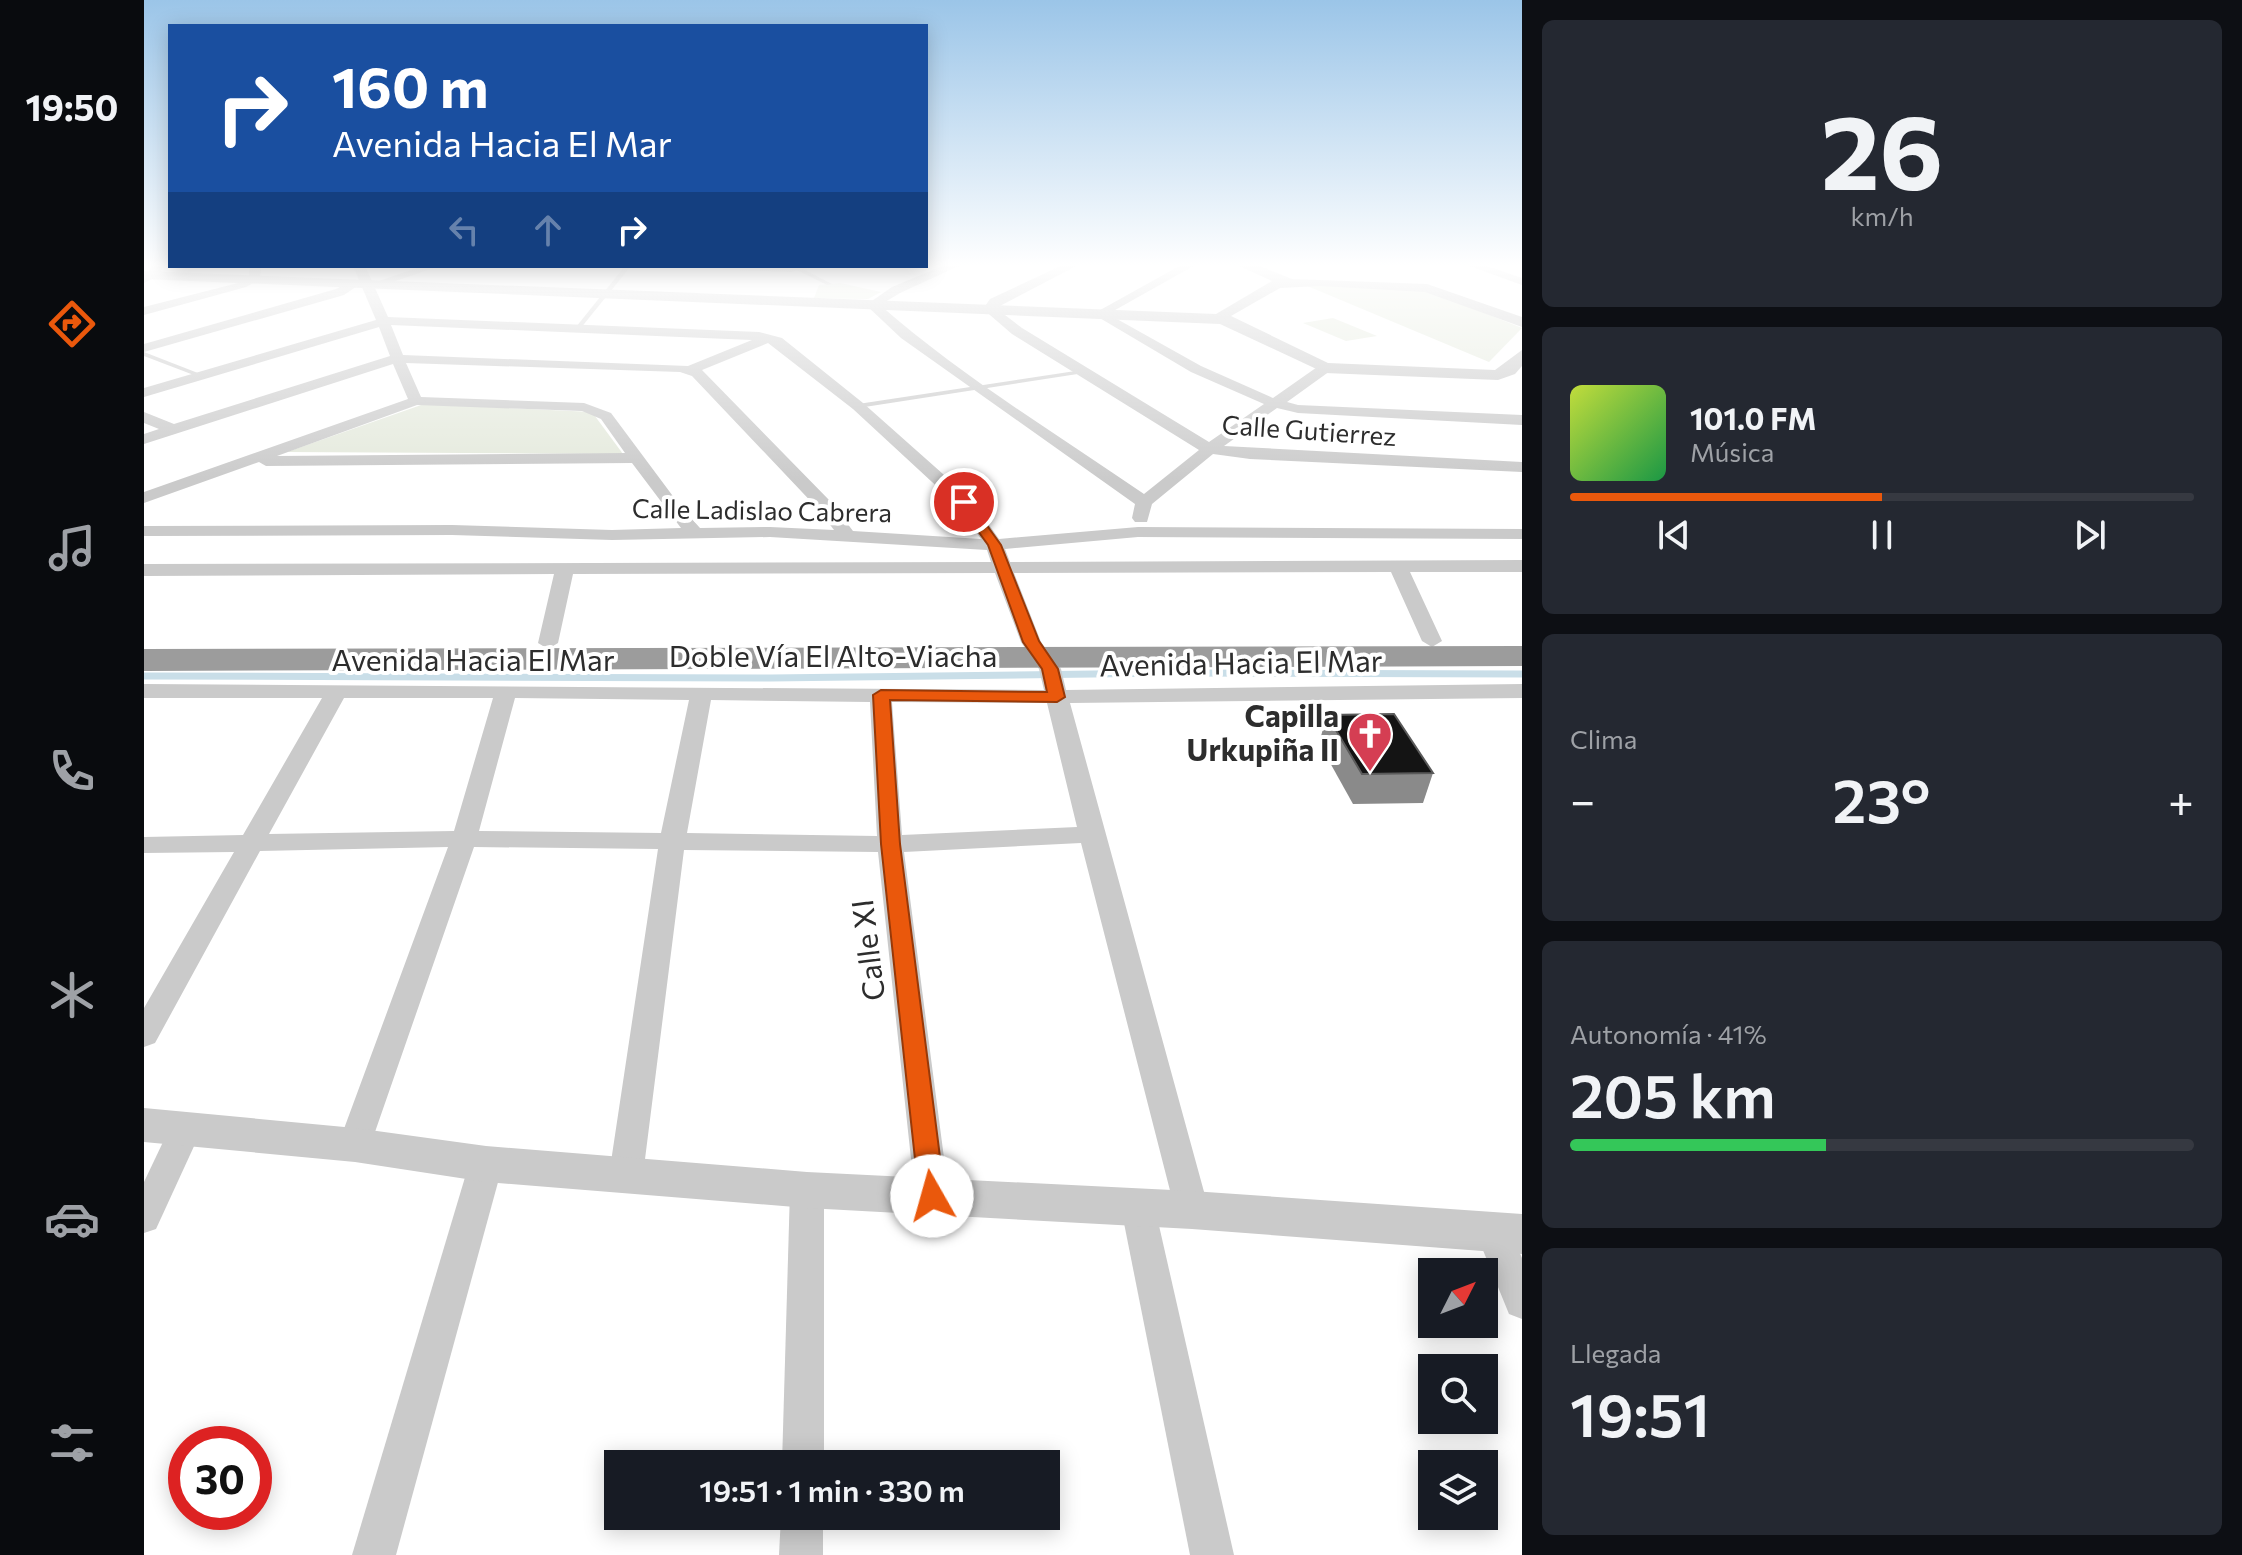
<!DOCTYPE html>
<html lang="es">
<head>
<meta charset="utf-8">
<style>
  :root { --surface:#171b24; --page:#242831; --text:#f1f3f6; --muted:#9ea1a6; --line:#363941; --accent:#ea580c }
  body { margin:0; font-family:Commissioner,sans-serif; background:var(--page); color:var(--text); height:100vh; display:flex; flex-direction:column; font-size:30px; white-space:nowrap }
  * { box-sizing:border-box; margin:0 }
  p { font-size:26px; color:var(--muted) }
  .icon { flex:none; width:44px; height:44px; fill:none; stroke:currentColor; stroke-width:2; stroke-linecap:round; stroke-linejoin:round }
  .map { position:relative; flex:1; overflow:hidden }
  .panel { display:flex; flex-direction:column; gap:20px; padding:20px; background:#0d0f14; width:720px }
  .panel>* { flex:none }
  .top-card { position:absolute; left:24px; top:24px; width:760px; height:244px; border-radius:0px; box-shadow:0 4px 20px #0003; background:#1a4fa0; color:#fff; overflow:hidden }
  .needle { width:52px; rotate:48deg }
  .fabs { position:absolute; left:1274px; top:1258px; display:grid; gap:16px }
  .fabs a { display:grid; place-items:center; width:80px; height:80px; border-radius:0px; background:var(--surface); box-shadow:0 4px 20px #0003; font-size:40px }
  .speed { position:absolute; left:24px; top:1426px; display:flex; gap:16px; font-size:40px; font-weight:700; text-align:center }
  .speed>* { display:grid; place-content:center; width:104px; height:104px; border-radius:50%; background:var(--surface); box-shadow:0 4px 20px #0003; line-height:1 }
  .speed .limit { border:12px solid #d22; background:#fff; color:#111 }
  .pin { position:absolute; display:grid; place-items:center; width:68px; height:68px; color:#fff; margin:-34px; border:4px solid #fff; border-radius:50%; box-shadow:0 2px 8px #0007 }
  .me { position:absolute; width:88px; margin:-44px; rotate:353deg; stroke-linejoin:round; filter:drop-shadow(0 0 6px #0008) }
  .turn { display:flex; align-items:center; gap:28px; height:168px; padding:0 32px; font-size:36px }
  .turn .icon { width:104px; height:104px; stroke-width:2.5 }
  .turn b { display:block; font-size:56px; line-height:68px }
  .lanes { display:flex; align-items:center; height:76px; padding:0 32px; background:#0003; justify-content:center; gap:40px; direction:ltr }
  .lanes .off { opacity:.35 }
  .big { font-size:60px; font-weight:600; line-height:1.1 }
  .panel .widget { flex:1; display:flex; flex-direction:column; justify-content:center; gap:12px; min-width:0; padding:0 28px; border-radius:12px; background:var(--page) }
  .panel .dial { align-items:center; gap:0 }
  .dial b { font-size:104px; line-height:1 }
  .song { display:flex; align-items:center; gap:24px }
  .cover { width:96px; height:96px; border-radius:12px; background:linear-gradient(135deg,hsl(70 70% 55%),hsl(140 70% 35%)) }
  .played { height:8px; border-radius:4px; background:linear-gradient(90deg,var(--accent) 50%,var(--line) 50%) }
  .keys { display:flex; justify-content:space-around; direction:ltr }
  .heat { display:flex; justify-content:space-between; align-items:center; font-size:44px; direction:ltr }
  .charge { height:12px; border-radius:6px; background:linear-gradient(90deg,#34c759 41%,var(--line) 0) }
  .trip { position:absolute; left:460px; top:1450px; width:456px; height:80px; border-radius:0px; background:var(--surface); box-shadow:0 4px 20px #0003; font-weight:600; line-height:80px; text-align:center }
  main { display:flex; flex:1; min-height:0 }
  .tabs { display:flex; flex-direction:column; width:144px; justify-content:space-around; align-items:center; background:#090b0e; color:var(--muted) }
  .tabs .icon { width:56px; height:56px }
  .tabs .current { color:var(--accent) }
  .tabs b { font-size:36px; color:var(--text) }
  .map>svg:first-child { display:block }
  .green { fill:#e4e9dc }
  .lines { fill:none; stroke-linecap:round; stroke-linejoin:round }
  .stream { stroke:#c9dee8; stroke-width:7 }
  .service { fill:#cacaca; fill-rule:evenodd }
  .minor { fill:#cacaca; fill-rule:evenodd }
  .tertiary { fill:#cacaca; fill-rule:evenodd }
  .trunk { fill:#9c9c9c; fill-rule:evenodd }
  .wall { fill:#8a8a8a }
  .building { fill:#141414; stroke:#5a5a5a; stroke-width:2 }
  .route { fill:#ea580c; stroke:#983908; stroke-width:2 }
  .labels { text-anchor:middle; stroke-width:8; stroke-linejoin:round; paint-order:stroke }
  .far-street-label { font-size:26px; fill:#2d2d2d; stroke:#fff }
  .street-label { font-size:30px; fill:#2d2d2d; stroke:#fff }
  .poi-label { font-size:30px; font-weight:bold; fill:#2d2d2d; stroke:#fff; text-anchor:end }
</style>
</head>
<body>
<main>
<nav class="tabs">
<b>19:50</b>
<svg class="icon current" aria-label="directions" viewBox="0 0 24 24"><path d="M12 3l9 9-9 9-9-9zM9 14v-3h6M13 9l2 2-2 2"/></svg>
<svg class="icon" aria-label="music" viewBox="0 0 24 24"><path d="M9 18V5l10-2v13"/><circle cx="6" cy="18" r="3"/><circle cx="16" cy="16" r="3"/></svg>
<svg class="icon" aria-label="phone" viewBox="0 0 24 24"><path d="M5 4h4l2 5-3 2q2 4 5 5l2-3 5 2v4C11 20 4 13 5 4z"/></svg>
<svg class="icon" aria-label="climate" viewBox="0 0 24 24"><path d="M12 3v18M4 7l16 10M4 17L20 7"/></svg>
<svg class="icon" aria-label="car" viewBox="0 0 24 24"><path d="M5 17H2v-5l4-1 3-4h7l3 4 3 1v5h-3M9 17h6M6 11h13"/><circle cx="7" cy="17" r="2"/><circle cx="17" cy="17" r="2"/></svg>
<svg class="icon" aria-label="filters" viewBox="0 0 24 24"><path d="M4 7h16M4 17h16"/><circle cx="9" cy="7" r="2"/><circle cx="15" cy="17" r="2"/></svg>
</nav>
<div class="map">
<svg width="1378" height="1555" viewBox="0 0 1378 1555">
  <rect width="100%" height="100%" fill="#fff"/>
  <g class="green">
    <polygon points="696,283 737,292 724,299 670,298 675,285"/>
    <polygon points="1161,285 1283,290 1378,328 1345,362"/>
    <polygon points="1189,318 1233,336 1202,341 1159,323"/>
    <polygon points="280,404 448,412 479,454 143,452"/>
  </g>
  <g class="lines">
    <polyline class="stream" points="0,676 627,678 1026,673 1378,674"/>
    <g class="service">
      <polygon points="481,266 487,266 436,329 432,329 432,327"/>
      <polygon points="653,268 657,268 688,284 683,285 653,270"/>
      <polygon points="0,352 59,375 61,376 55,377 0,356"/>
      <polygon points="938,370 941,372 940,373 714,408 710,406 714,404"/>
    </g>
    <g class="minor">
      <polygon points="7,264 19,264 16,275 0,283 0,276 5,273"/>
      <path d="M 803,264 L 819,264 L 756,293 L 736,305 C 817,376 911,433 1000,494 L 1055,450 L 868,334 L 839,309 L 846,299 L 921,264 L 936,264 L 852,308 L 878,328 L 1065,442 L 1120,404 L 1047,372 L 949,314 L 1039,264 L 1053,264 L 964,314 L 1057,366 L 1129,398 L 1176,365 L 1186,365 L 1186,371 L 1143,402 L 1154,405 L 1378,415 L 1378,425 L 1154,413 L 1133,408 L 1080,446 L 1378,462 L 1378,472 L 1106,459 L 1069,454 L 1008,504 L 1003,522 L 991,522 L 988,518 L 991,504 L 757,338 L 722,305 L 748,287 Z"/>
      <polygon points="1320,264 1337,264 1378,278 1378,285"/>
      <path d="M 105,266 L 117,266 C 118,279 112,282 102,287 L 0,315 L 0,307 L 94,283 L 105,277 Z"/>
      <path d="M 209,266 L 221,266 L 229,283 L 279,266 L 296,266 L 231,288 L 244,317 L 615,332 L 638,338 L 719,403 L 826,498 L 855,539 L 994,527 L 1378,529 L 1378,539 L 994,537 L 861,549 L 866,562 L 1378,560 L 1378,572 L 1266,572 L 1298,641 L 1288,647 L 1278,641 L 1247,572 L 870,573 L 897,642 L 917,669 L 922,690 L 1378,684 L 1378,698 L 926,703 L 1065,1210 L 1060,1221 L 1048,1225 L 1036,1221 L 1031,1210 L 937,843 L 760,852 L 805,1196 L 800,1207 L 788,1211 L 776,1207 L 771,1196 L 734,852 L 540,850 L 499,1175 L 494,1185 L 482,1189 L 470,1185 L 465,1175 L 514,849 L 330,847 L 223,1155 L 211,1159 L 199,1155 L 194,1145 L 304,847 L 116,851 L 11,1043 L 0,1047 L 0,1008 L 90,852 L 0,853 L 0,837 L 99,835 L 178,698 L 0,698 L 0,684 L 900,690 L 895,669 L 877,642 L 851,573 L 429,574 L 414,643 L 404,649 L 394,643 L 410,574 L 0,576 L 0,564 L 847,562 L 843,550 L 626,537 L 468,540 L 308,535 L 0,536 L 0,526 L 308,525 L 468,530 L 537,528 L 488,463 L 122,466 L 115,462 L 0,503 L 0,492 L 264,399 L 249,364 L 0,444 L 0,434 L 15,429 L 0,423 L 0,412 L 30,424 L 246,356 L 235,327 L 0,397 L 0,388 L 232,320 ZM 247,325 L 608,340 L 544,366 L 259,355 ZM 624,343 L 709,409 L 814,506 L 837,539 L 709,531 L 687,502 L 558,370 ZM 262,363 L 536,372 L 548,376 L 675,510 L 690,530 L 626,527 L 556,528 L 537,507 L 467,413 L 440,403 L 277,397 ZM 273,405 L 438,411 L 457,419 L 481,453 L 133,456 ZM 200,698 L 349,698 L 310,831 L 125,834 ZM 371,698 L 545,700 L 517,833 L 335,831 ZM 567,700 L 726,702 L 733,836 L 543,833 ZM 748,702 L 903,703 L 933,827 L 758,835 Z"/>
      <polygon points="562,266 674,266 647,272 568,269"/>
      <polygon points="206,282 216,284 200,295 0,352 0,344 192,289"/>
      <polygon points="41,1118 53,1121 57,1131 12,1229 0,1233 0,1182 29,1121"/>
      <polygon points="342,1150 354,1154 359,1164 252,1555 208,1555 325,1164 330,1154"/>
      <polygon points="663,1175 675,1180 680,1190 680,1464 638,1464 646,1190 651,1180"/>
      <polygon points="994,1193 1006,1197 1011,1208 1090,1555 1046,1555 977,1208 982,1197"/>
      <polygon points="1350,1217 1362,1222 1378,1258 1378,1319 1365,1314 1332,1233 1338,1222"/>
      <polygon points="637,1516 679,1516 679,1555 635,1555"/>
    </g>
    <g class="tertiary">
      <polygon points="1091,264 1111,264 1148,279 1283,284 1378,317 1378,327 1281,292 1176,286 1136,288 1087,316 1184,363 1351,370 1378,350 1378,366 1371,374 1354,380 1181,373 1076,324 0,279 0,271 1072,314 1128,281"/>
      <polygon points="0,1108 211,1128 342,1146 663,1172 1048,1191 1378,1214 1378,1254 1048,1229 663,1208 342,1182 211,1162 0,1142"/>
    </g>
    <polygon class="trunk" points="1378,646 1378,666 0,671 0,649"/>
  </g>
  <polygon class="wall" points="1183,715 1289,773 1279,803 1209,804 1175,743"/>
  <polygon class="building" points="1250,714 1289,773 1218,774 1183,715"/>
  <linearGradient id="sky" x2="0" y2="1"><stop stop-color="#9bc5e8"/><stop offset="0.55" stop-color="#fff"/><stop offset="1" stop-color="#fff" stop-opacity="0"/></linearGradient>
  <rect width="1378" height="482" fill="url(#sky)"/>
  <polygon class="route" points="815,499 824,499 857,545 895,641 914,669 921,697 913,702 746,700 756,844 801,1196 797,1204 788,1207 779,1204 775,1196 737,844 729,695 737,690 903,692 898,669 879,642 844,545 813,502"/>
  <defs>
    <g id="church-pin" transform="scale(2.3)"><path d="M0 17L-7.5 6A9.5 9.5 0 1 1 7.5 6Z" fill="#d53e53" stroke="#fff"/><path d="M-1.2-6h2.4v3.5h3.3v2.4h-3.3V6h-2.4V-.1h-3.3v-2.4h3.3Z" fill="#fff"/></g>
  </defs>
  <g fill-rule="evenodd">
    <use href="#church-pin" x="1226" y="734"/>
  </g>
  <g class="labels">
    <g class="far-street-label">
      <text transform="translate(1165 431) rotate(4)" y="9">Calle Gutierrez</text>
      <text transform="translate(618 511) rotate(1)" y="9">Calle Ladislao Cabrera</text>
    </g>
    <g class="street-label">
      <text x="689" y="667">Doble Vía El Alto-Viacha</text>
      <text x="329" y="671">Avenida Hacia El Mar</text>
      <text transform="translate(1097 664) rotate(-1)" y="10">Avenida Hacia El Mar</text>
      <text transform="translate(725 950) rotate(-97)" y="10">Calle XI</text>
    </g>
    <g class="poi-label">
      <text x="1195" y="727">Capilla<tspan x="1195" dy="34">Urkupiña II</tspan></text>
    </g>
  </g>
</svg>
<div class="fabs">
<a><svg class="needle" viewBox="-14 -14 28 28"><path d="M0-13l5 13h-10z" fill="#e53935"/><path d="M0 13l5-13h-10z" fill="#9ea1a6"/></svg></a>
<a><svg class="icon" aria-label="search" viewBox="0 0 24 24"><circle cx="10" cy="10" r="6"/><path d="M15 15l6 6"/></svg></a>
<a><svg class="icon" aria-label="layers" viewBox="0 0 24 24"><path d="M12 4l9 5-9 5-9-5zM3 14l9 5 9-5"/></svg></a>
</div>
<div class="speed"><div class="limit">30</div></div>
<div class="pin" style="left:820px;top:502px;background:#d93025"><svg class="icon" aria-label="arrive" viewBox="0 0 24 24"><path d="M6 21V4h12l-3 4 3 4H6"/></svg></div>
<svg class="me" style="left:788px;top:1196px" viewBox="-20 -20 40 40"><circle r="19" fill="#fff"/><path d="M0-13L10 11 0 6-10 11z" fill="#ea580c"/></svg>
<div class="trip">19:51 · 1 min · 330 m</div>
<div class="top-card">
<div class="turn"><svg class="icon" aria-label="right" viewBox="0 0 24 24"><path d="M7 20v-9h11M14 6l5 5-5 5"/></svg><div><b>160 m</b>Avenida Hacia El Mar</div></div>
<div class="lanes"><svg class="icon off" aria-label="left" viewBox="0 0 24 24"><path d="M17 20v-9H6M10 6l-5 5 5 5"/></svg><svg class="icon off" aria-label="ahead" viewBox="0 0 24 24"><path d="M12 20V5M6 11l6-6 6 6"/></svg><svg class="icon" aria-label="right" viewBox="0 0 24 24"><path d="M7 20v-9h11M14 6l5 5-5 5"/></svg></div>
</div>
</div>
<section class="panel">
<div class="widget dial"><b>26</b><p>km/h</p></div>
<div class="widget">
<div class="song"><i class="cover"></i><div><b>101.0 FM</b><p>Música</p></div></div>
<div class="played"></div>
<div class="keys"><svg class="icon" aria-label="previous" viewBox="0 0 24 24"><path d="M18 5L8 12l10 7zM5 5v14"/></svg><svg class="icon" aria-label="pause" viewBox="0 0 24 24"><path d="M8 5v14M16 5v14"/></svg><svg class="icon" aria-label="next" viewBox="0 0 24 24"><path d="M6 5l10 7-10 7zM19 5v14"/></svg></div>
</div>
<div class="widget"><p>Clima</p>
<div class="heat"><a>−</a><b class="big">23°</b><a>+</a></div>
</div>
<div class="widget"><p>Autonomía · 41%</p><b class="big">205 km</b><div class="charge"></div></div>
<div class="widget"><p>Llegada</p><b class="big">19:51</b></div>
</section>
</main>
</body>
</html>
